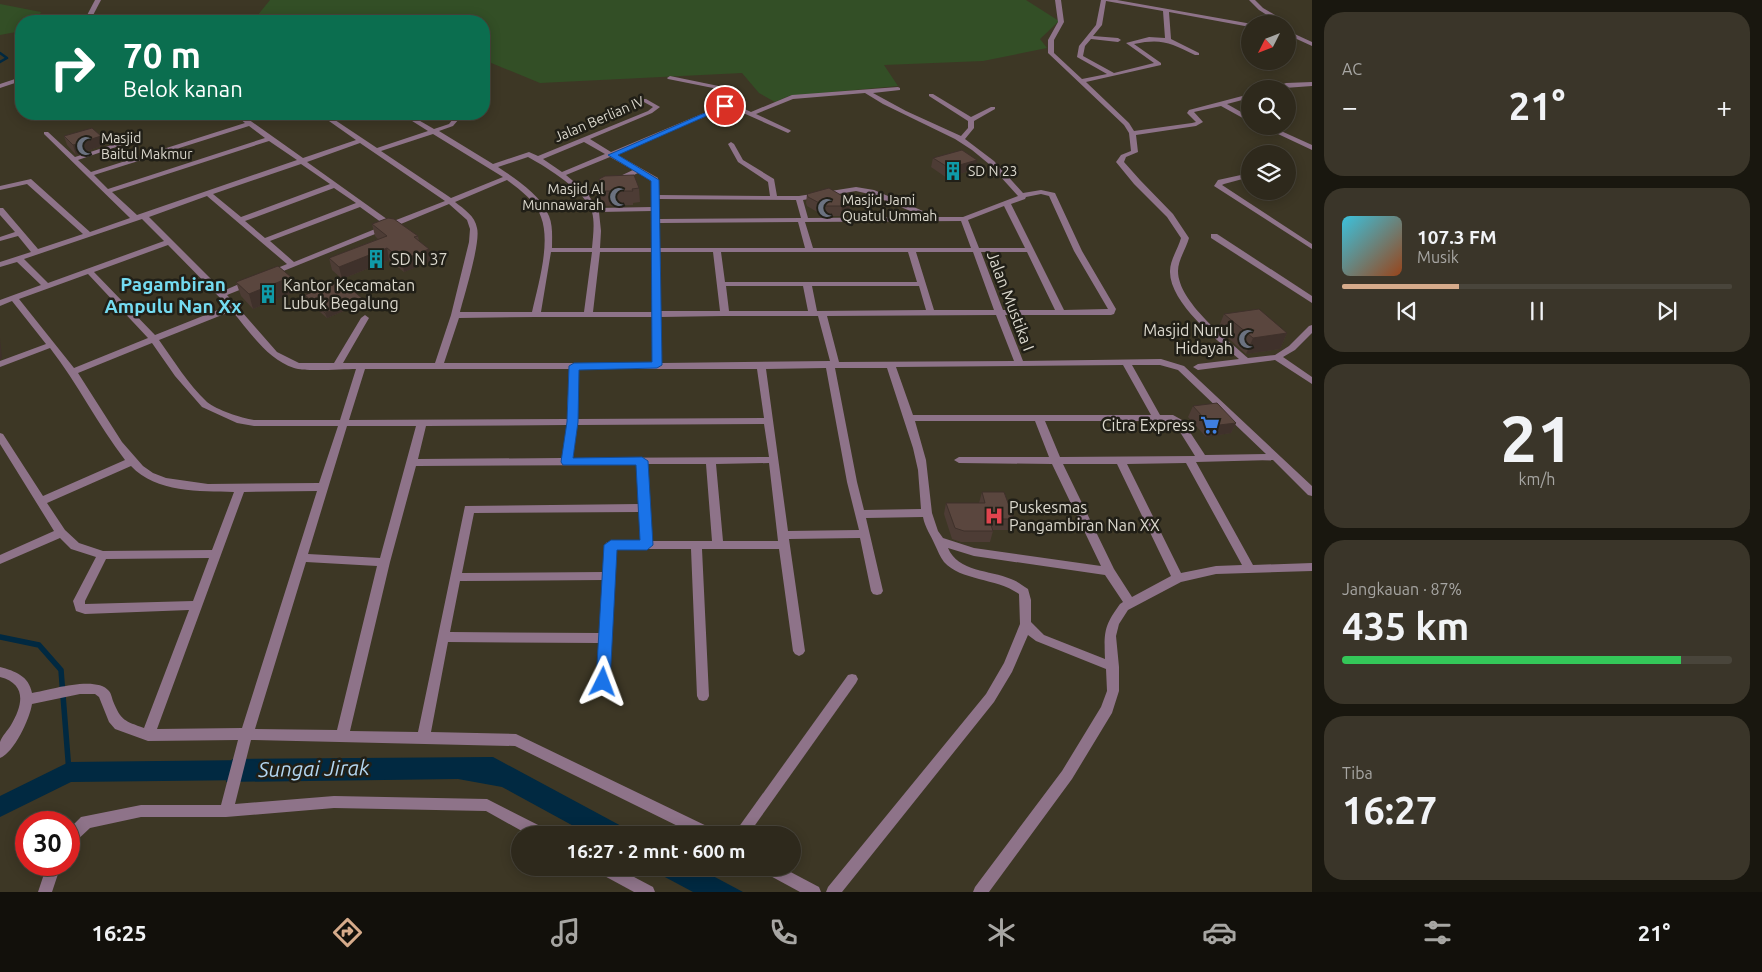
<!DOCTYPE html>
<html lang="id">
<head>
<meta charset="utf-8">
<style>
  :root { --surface:#2e291c; --page:#3a3529; --text:#f1f3f6; --muted:#a7a6a3; --line:#49453b; --accent:#d6ab8b }
  body { margin:0; font-family:Ubuntu,sans-serif; background:var(--page); color:var(--text); height:100vh; display:flex; flex-direction:column; font-size:19px; white-space:nowrap }
  * { box-sizing:border-box; margin:0 }
  p { font-size:16px; color:var(--muted) }
  .icon { flex:none; width:28px; height:28px; fill:none; stroke:currentColor; stroke-width:2; stroke-linecap:round; stroke-linejoin:round }
  .map { position:relative; flex:1; overflow:hidden }
  .panel { display:flex; flex-direction:column; gap:12px; padding:12px; background:#19170f; width:450px }
  .panel>* { flex:none }
  .banner { position:absolute; left:15px; top:15px; width:475px; height:105px; border-radius:20px; box-shadow:0 2px 12px #0003,0 0 0 1px var(--line); background:#0b6e4f; color:#fff; overflow:hidden }
  .needle { width:32px; rotate:228deg }
  .buttons { position:absolute; left:1241px; top:15px; display:grid; gap:10px }
  .buttons a { display:grid; place-items:center; width:55px; height:55px; border-radius:50%; background:var(--surface); box-shadow:0 2px 12px #0003,0 0 0 1px var(--line); font-size:25px }
  .speed { position:absolute; left:15px; top:811px; display:flex; gap:10px; font-size:25px; font-weight:700; text-align:center }
  .speed>* { display:grid; place-content:center; width:65px; height:65px; border-radius:50%; background:var(--surface); box-shadow:0 2px 12px #0003,0 0 0 1px var(--line); line-height:1 }
  .speed .limit { border:8px solid #d22; background:#fff; color:#111 }
  .pin { position:absolute; display:grid; place-items:center; width:42px; height:42px; color:#fff; margin:-21px; border:2px solid #fff; border-radius:50%; box-shadow:0 1px 5px #0007 }
  .me { position:absolute; width:55px; margin:-28px; rotate:3deg; stroke-linejoin:round; filter:drop-shadow(0 0 4px #0008) }
  .turn { display:flex; align-items:center; gap:18px; height:105px; padding:0 25px; font-size:22px }
  .turn .icon { width:65px; height:65px; stroke-width:2.5 }
  .turn b { display:block; font-size:35px; line-height:42px }
  .big { font-size:38px; font-weight:600; line-height:1.1 }
  .panel .widget { flex:1; display:flex; flex-direction:column; justify-content:center; gap:8px; min-width:0; padding:0 18px; border-radius:20px; background:var(--page) }
  .panel .dial { align-items:center; gap:0 }
  .dial b { font-size:65px; line-height:1 }
  .song { display:flex; align-items:center; gap:15px }
  .cover { width:60px; height:60px; border-radius:8px; background:linear-gradient(135deg,hsl(190 70% 55%),hsl(20 70% 35%)) }
  .played { height:5px; border-radius:2px; background:linear-gradient(90deg,var(--accent) 30%,var(--line) 30%) }
  .keys { display:flex; justify-content:space-around; direction:ltr }
  .heat { display:flex; justify-content:space-between; align-items:center; font-size:28px; direction:ltr }
  .charge { height:8px; border-radius:4px; background:linear-gradient(90deg,#34c759 87%,var(--line) 0) }
  .trip { position:absolute; left:511px; top:826px; width:290px; height:50px; border-radius:25px; background:var(--surface); box-shadow:0 2px 12px #0003,0 0 0 1px var(--line); font-weight:600; line-height:50px; text-align:center }
  .dock { display:flex; height:80px; justify-content:space-around; align-items:center; background:#12100b; color:var(--muted) }
  .dock .icon { width:35px; height:35px }
  .dock .active { color:var(--accent) }
  .dock b { font-size:22px; color:var(--text) }
  main { display:flex; flex:1; min-height:0 }
  .map>svg:first-child { display:block }
  .green { fill:#334f26 }
  .water { fill:#012941 }
  .lines { fill:none; stroke-linecap:round; stroke-linejoin:round }
  .stream-far1 { stroke:#012941; stroke-width:2.5 }
  .stream { stroke:#012941; stroke-width:5.5 }
  .canal { fill:#012941; fill-rule:evenodd }
  .street { fill:#8e7389; fill-rule:evenodd }
  .wall { fill:#4d3c35 }
  .shaded-wall { fill:#3f312b }
  .building { fill:#5a463e; stroke:#3f312b }
  .route { fill:#1a73e8; stroke:#114b97 }
  .labels { text-anchor:middle; stroke-width:5; stroke-linejoin:round; paint-order:stroke }
  .far-street-label { font-size:14px; fill:#dbd8cd; stroke:#211f17 }
  .far-poi-label { font-size:14px; fill:#dbd8cd; stroke:#211f17; text-anchor:start }
  .poi-label { font-size:16px; fill:#dbd8cd; stroke:#211f17; text-anchor:start }
  .street-label { font-size:16px; fill:#dbd8cd; stroke:#211f17 }
  .quarter-label { font-size:19px; font-weight:bold; fill:#74dbf1; stroke:#211f17 }
  .near-water-label { font-size:21px; font-style:italic; fill:#b3d6f1; stroke:#211f17 }
</style>
</head>
<body>
<main>
<div class="map">
<svg width="1312" height="892" viewBox="0 0 1312 892">
  <rect width="100%" height="100%" fill="#3d3725"/>
  <g class="green">
    <polygon points="270,0 1026,0 1059,21 1040,39 1047,48 983,61 884,65 898,86 789,96 775,102 759,93 742,73 540,83 484,60 484,21 253,21"/>
    <polygon points="0,4 41,12 37,21 21,21 21,31 0,35"/>
  </g>
  <g class="water">
    <polygon points="493,757 638,835 590,835 502,787 458,779 226,782 232,759"/>
    <polygon points="648,868 698,868 743,892 693,892"/>
  </g>
  <g class="lines">
    <polyline class="stream-far1" points="0,53 7,58 0,62"/>
    <polyline class="stream" points="0,637 39,645 61,670 69,772"/>
    <polygon class="canal" points="252,760 260,763 263,770 260,777 252,780 71,782 0,817 0,796 69,762"/>
    <g class="street">
      <polygon points="95,0 101,0 90,21 84,21"/>
      <path d="M 1055,0 L 1061,0 L 1064,22 L 1054,40 L 1054,53 L 1082,79 L 1107,74 L 1077,57 L 1079,46 L 1096,25 L 1101,0 L 1117,0 L 1252,24 L 1250,24 L 1250,27 L 1169,12 L 1171,39 L 1199,53 L 1199,55 L 1195,55 C 1170,43 1162,38 1134,44 L 1161,63 L 1161,65 L 1086,82 L 1129,123 L 1134,131 L 1192,123 L 1196,122 L 1187,113 L 1189,110 L 1250,94 L 1250,98 L 1227,104 L 1250,117 L 1250,122 L 1221,106 L 1194,112 L 1203,122 L 1196,126 L 1136,135 L 1138,152 L 1126,157 L 1124,162 L 1140,180 L 1173,214 L 1189,238 C 1186,249 1178,260 1178,271 C 1178,302 1227,339 1248,358 L 1275,355 L 1289,346 L 1309,326 L 1312,325 L 1312,333 L 1295,350 L 1283,357 L 1312,377 L 1312,384 L 1275,360 L 1198,370 L 1193,367 L 1198,364 L 1239,359 C 1217,340 1169,302 1170,271 C 1170,260 1178,249 1181,238 L 1167,217 L 1134,184 L 1116,162 L 1121,155 L 1131,151 L 1129,133 L 1124,125 L 1048,53 L 1048,40 L 1058,22 ZM 1106,1 L 1163,11 L 1165,38 L 1149,37 L 1126,43 L 1154,63 L 1114,73 L 1083,56 L 1085,46 L 1091,39 L 1118,42 L 1121,40 L 1118,38 L 1093,36 L 1102,25 Z"/>
      <polygon points="1249,0 1255,0 1263,8 1275,15 1278,24 1272,24 1270,17 1259,10"/>
      <polygon points="1288,31 1312,42 1312,46 1288,35"/>
      <polygon points="21,65 21,81 0,88 0,84 15,79 14,71"/>
      <path d="M 670,76 L 738,90 L 740,103 L 738,106 L 751,112 L 792,95 L 898,87 L 900,88 L 900,90 L 873,93 L 906,111 L 961,136 L 968,128 L 968,121 L 929,96 L 929,94 L 933,94 L 971,117 L 991,107 L 995,107 L 995,109 L 974,121 L 974,128 L 965,139 L 994,161 L 1023,193 L 1041,190 L 1055,193 L 1082,251 L 1116,309 L 1114,314 L 1111,315 L 1005,315 L 1023,361 L 1161,359 L 1184,366 L 1312,486 L 1312,496 L 1308,495 L 1273,460 L 1196,462 L 1253,565 L 1312,563 L 1312,571 L 1216,574 L 1181,582 L 1128,610 L 1119,624 L 1116,636 L 1119,667 L 1119,691 L 1112,713 L 1072,779 L 989,892 L 973,892 L 975,887 L 1062,771 L 1101,707 L 1107,691 L 1106,669 L 1036,641 L 1028,635 L 1012,672 L 994,702 L 842,892 L 826,892 L 828,887 L 986,694 L 1004,663 L 1020,624 L 1019,594 C 997,578 961,581 944,562 C 940,557 938,551 935,545 C 931,535 925,528 923,517 L 866,518 L 883,591 L 881,594 L 877,595 L 873,594 L 871,591 L 860,538 L 789,539 L 805,651 L 803,654 L 799,656 L 795,654 L 793,651 L 779,549 L 702,549 L 709,696 L 707,700 L 703,701 L 699,700 L 697,696 L 691,549 L 616,549 L 609,682 L 607,686 L 603,687 L 599,686 L 597,682 L 599,643 L 448,642 L 431,732 L 516,734 L 715,830 L 717,835 L 696,835 L 515,746 L 251,740 L 235,804 L 334,796 L 487,799 L 548,830 L 550,835 L 529,835 L 486,811 L 334,808 L 226,817 L 141,817 L 90,828 L 74,843 L 69,845 L 69,829 L 81,817 L 141,805 L 221,805 L 238,740 L 148,741 L 115,729 L 109,722 L 99,697 L 95,694 L 80,694 L 32,704 C 30,718 14,753 0,758 C 0,753 0,746 0,742 C 2,736 8,730 11,725 C 23,705 27,684 0,677 L 0,667 C 15,671 29,676 32,693 C 50,690 96,675 109,691 C 111,693 112,698 113,701 C 121,721 125,721 144,728 L 189,610 L 85,614 L 76,611 L 73,601 L 96,557 L 71,549 L 60,538 L 0,564 L 0,555 L 54,531 L 0,444 L 0,433 L 3,434 L 43,496 L 125,460 C 98,425 78,384 50,348 L 0,367 L 0,361 L 46,344 L 12,301 L 0,306 L 0,300 L 41,285 L 17,262 L 0,267 L 0,262 L 31,252 L 18,236 L 0,241 L 0,237 L 15,232 L 0,215 L 0,208 L 3,208 L 38,249 L 83,234 L 27,184 L 0,190 L 0,186 L 31,179 L 90,232 L 130,218 L 44,134 L 44,132 L 48,132 L 75,157 L 121,142 L 125,142 L 125,144 L 78,160 L 91,172 L 245,123 L 234,114 L 241,114 L 303,158 L 356,140 L 319,114 L 326,114 L 377,148 L 428,131 L 401,114 L 408,114 L 434,129 L 449,124 L 453,119 L 451,114 L 457,114 L 459,119 L 453,126 L 439,131 L 493,164 L 529,152 L 538,156 L 648,111 L 653,107 L 642,101 L 642,99 L 646,99 L 660,107 L 652,113 L 590,139 L 611,152 L 723,105 L 734,102 L 733,92 L 668,79 L 667,78 ZM 865,93 L 883,104 L 955,139 L 972,150 L 989,164 L 1018,196 L 963,217 L 937,217 L 874,190 L 856,187 L 799,196 L 777,196 L 774,179 L 743,160 L 734,144 L 731,142 L 728,144 L 738,162 L 768,182 L 770,196 L 659,195 L 658,178 L 616,154 L 726,108 L 732,108 L 788,133 L 791,131 L 790,130 L 756,114 L 793,99 ZM 249,126 L 265,138 L 108,189 L 94,175 ZM 433,134 L 503,177 L 451,198 L 381,151 ZM 269,141 L 297,160 L 137,215 L 112,192 ZM 584,142 L 605,154 L 562,172 L 543,159 ZM 360,143 L 445,201 L 391,222 L 307,162 ZM 528,157 C 548,168 585,191 592,212 C 595,223 593,236 592,248 L 552,248 C 552,237 553,226 549,216 C 540,194 516,179 498,167 ZM 610,157 L 633,170 L 586,192 L 566,175 ZM 301,164 L 330,184 L 241,217 L 213,194 ZM 638,173 L 651,181 L 652,207 L 597,208 L 589,196 ZM 507,180 C 520,190 536,201 541,217 C 551,243 538,285 532,312 L 460,312 C 464,296 481,242 477,228 C 475,216 464,209 455,202 ZM 334,188 L 356,203 L 265,238 L 245,221 ZM 856,191 L 869,194 L 925,217 L 808,218 L 803,200 ZM 1041,194 L 1049,196 L 1074,251 L 1108,309 L 1064,310 L 1011,204 L 1025,199 L 1026,197 ZM 207,196 L 287,264 L 268,272 L 268,276 L 271,276 L 390,228 L 396,229 L 396,226 L 449,204 L 467,220 L 470,229 L 469,242 L 451,315 L 435,363 L 343,363 L 369,318 L 365,315 L 361,318 L 334,363 L 299,363 L 277,352 L 227,295 L 252,285 L 252,281 L 246,281 L 223,291 L 149,217 ZM 659,199 L 796,200 L 801,218 L 659,219 ZM 1004,206 L 1025,248 L 979,248 L 968,220 ZM 360,207 L 385,225 L 294,262 L 270,241 ZM 652,211 L 652,248 L 600,248 L 601,231 L 599,212 ZM 142,219 L 164,241 L 48,283 L 24,259 ZM 961,221 L 971,248 L 813,248 L 805,222 ZM 798,222 L 805,248 L 660,248 L 659,223 ZM 168,245 L 228,306 L 155,335 L 94,272 ZM 551,252 L 592,252 L 584,312 L 541,312 ZM 600,252 L 652,252 L 652,312 L 593,312 ZM 660,252 L 713,252 L 720,311 L 661,311 ZM 721,252 L 908,252 L 917,282 L 725,282 ZM 916,252 L 973,252 L 994,310 L 934,310 ZM 981,252 L 1027,252 L 1055,310 L 1003,310 ZM 88,274 L 148,338 L 74,368 L 19,299 ZM 726,286 L 803,286 L 808,311 L 729,311 ZM 812,286 L 919,286 L 926,310 L 817,311 ZM 232,311 C 250,332 267,359 294,368 C 305,372 343,369 356,369 L 340,420 L 254,420 C 241,418 217,410 207,402 C 188,384 174,361 159,340 ZM 996,315 L 1014,361 L 839,362 L 827,316 ZM 724,316 L 818,316 L 830,361 L 662,363 L 661,317 ZM 535,317 L 652,317 L 652,363 L 444,363 L 459,318 ZM 152,343 L 175,376 L 202,407 L 237,423 L 254,426 L 338,426 L 319,483 L 208,484 L 166,478 L 153,473 L 143,466 L 122,442 L 78,373 ZM 1123,365 L 1151,415 L 913,415 L 896,367 ZM 1132,365 L 1160,365 L 1178,370 L 1266,454 L 1205,455 L 1182,420 L 1173,415 L 1160,415 ZM 826,368 L 847,482 L 859,530 L 788,531 L 766,369 ZM 835,368 L 887,368 L 913,448 L 918,470 L 921,509 L 864,510 L 857,482 ZM 365,369 L 569,369 L 567,419 L 349,420 ZM 578,369 L 757,369 L 764,418 L 577,419 ZM 915,421 L 1035,421 L 1049,457 L 959,457 L 954,460 L 959,463 L 1052,464 L 1101,566 L 974,548 L 943,538 L 938,531 L 932,513 L 926,460 ZM 1045,421 L 1171,421 L 1175,424 L 1195,456 L 1060,457 ZM 764,424 L 769,457 L 573,458 L 577,425 ZM 567,425 L 562,458 L 418,459 L 426,426 ZM 347,426 L 416,426 L 380,558 L 308,554 ZM 769,463 L 778,541 L 723,541 L 716,464 ZM 1186,463 L 1242,565 L 1216,566 L 1181,573 L 1127,464 ZM 647,464 L 706,464 L 712,541 L 652,541 ZM 1063,464 L 1117,464 L 1171,576 L 1132,597 L 1114,569 ZM 637,465 L 639,504 L 465,506 L 418,732 L 350,731 L 390,562 L 416,466 ZM 131,466 C 156,493 200,491 234,492 L 212,550 L 103,551 L 79,543 L 65,530 L 47,503 ZM 317,491 L 242,728 L 157,729 L 244,492 ZM 640,512 L 641,541 L 607,542 L 605,545 L 604,572 L 462,573 L 474,513 ZM 948,548 L 974,556 L 1105,575 L 1123,602 L 1120,604 C 1104,626 1104,632 1105,659 L 1044,635 L 1031,622 L 1031,600 L 1028,589 C 1022,585 1017,581 1011,579 C 990,570 958,572 948,548 ZM 209,558 L 193,601 L 85,604 L 85,601 L 106,559 ZM 306,562 L 377,566 L 337,730 L 255,729 ZM 603,580 L 600,633 L 450,632 L 460,581 Z"/>
      <polygon points="1312,82 1312,86 1271,89 1286,83"/>
      <polygon points="1261,126 1270,126 1312,145 1312,150"/>
      <polygon points="1292,164 1296,166 1295,168 1288,169 1288,165"/>
      <polygon points="1250,173 1250,177 1224,184 1222,185 1312,244 1312,249 1214,186 1218,180"/>
      <polygon points="1211,234 1217,234 1312,296 1312,303 1211,238"/>
      <polygon points="852,674 856,675 858,679 856,683 748,835 733,835 848,675"/>
      <polygon points="47,865 61,865 52,892 38,892"/>
      <polygon points="597,868 617,868 653,887 655,892 634,892 599,873"/>
      <polygon points="763,868 783,868 819,887 821,892 800,892 765,873"/>
    </g>
  </g>
  <g class="wall">
    <polygon points="64,136 104,145 76,155 67,145"/>
    <polygon points="933,158 975,169 947,178 931,167"/>
    <polygon points="599,179 639,188 640,202 633,203 633,205 603,206 599,193"/>
    <polygon points="807,194 849,200 849,203 850,203 849,213 841,216 824,216 807,206 806,203"/>
    <polygon points="372,224 418,236 419,241 429,249 431,261 404,272 389,260 342,279 332,270 329,258 378,239 375,236"/>
    <polygon points="291,277 295,292 253,309 241,296 236,282"/>
    <polygon points="305,295 363,303 327,318 306,300"/>
    <polygon points="1224,314 1287,333 1280,349 1246,354 1218,329"/>
    <polygon points="1193,406 1236,423 1231,433 1206,437 1188,417"/>
    <polygon points="982,492 1014,519 1010,530 993,530 993,531 990,542 961,542 952,539 944,514 946,503 979,503"/>
  </g>
  <g class="shaded-wall">
    <polygon points="101,136 104,145 76,155 73,145"/>
    <polygon points="977,160 975,169 947,178 949,168"/>
    <polygon points="849,200 849,204 850,203 849,213 841,216 842,206 846,201"/>
    <polygon points="387,248 389,260 342,279 339,267"/>
    <polygon points="429,249 431,261 404,272 402,260"/>
    <polygon points="291,277 295,292 253,309 249,294"/>
    <polygon points="362,298 363,303 327,318 325,313"/>
    <polygon points="1287,333 1280,349 1246,354 1253,338"/>
    <polygon points="0,338 2,358 0,360"/>
    <polygon points="1236,423 1231,433 1206,437 1211,426"/>
  </g>
  <g class="building">
    <polygon points="92,128 101,136 73,145 64,136"/>
    <polygon points="962,150 977,160 949,168 933,158"/>
    <polygon points="634,175 639,188 632,189 633,191 603,191 599,179 605,176"/>
    <polygon points="829,188 849,200 846,201 850,203 842,206 825,206 808,197 807,194"/>
    <polygon points="388,218 394,219 418,236 414,237 429,249 402,260 387,248 339,267 329,258 387,236 372,224"/>
    <polygon points="278,266 291,277 249,294 236,282"/>
    <polygon points="341,281 362,298 325,313 305,295"/>
    <polygon points="1259,309 1287,333 1253,338 1224,314"/>
    <polygon points="1217,403 1236,423 1211,426 1193,406"/>
    <polygon points="982,492 1004,492 1014,519 989,519 993,531 964,531 955,528 946,503 985,503"/>
  </g>
  <polygon class="route" points="723,105 729,106 618,155 659,180 662,365 657,368 579,370 578,422 573,458 642,457 648,461 653,545 647,550 617,550 610,682 608,687 598,687 596,682 604,545 611,540 640,540 636,465 563,465 561,462 567,422 569,366 574,363 652,362 651,181 608,155"/>
  <defs>
    <g id="mosque-bare" transform="scale(1.5)"><path d="M3.5-4.9A6 6 0 1 0 3.5 4.9A5 5 0 1 1 3.5-4.9Z" fill="#6b7280" stroke="#211f17" stroke-width="2.5" paint-order="stroke"/></g>
    <g id="building-bare" transform="scale(1.5)"><path d="M-4-6H4V6H1V3H-1V6H-4ZM-2.5-4.3h1.7v1.8h-1.7ZM.8-4.3h1.7v1.8H.8ZM-2.5-1h1.7V.8h-1.7ZM.8-1h1.7V.8H.8Z" fill="#0f9aa8" stroke="#211f17" stroke-width="2.5" paint-order="stroke"/></g>
    <g id="supermarket-bare" transform="scale(1.5)"><path d="M-6-5.5h2.5l.6 2H6L4.5 2H-2.5L-4.4-4H-6ZM-1.5 3.2a1.3 1.3 0 1 0 .1 0ZM3 3.2a1.3 1.3 0 1 0 .1 0Z" fill="#3f7fe0" stroke="#211f17" stroke-width="2.5" paint-order="stroke"/></g>
    <g id="hospital-bare" transform="scale(1.5)"><path d="M-5-5h3v3.5h4V-5h3V5h-3V1.5h-4V5h-3Z" fill="#e0444e" stroke="#211f17" stroke-width="2.5" paint-order="stroke"/></g>
  </defs>
  <g fill-rule="evenodd">
    <use href="#mosque-bare" x="86" y="146"/>
    <use href="#building-bare" x="953" y="171"/>
    <use href="#mosque-bare" x="619" y="197"/>
    <use href="#mosque-bare" x="827" y="208"/>
    <use href="#building-bare" x="376" y="259"/>
    <use href="#building-bare" x="268" y="294"/>
    <use href="#mosque-bare" x="1248" y="339"/>
    <use href="#supermarket-bare" x="1210" y="425"/>
    <use href="#hospital-bare" x="994" y="516"/>
  </g>
  <g class="labels">
    <g class="far-street-label">
      <text transform="translate(599 119) rotate(-23)" y="5">Jalan Berlian IV</text>
    </g>
    <g class="far-poi-label">
      <text x="101" y="143">Masjid<tspan x="101" dy="16">Baitul Makmur</tspan></text>
      <text x="968" y="176">SD N 23</text>
      <text x="604" y="194" text-anchor="end">Masjid Al<tspan x="604" dy="16">Munnawarah</tspan></text>
      <text x="842" y="205">Masjid Jami<tspan x="842" dy="16">Quatul Ummah</tspan></text>
    </g>
    <g class="poi-label">
      <text x="391" y="265">SD N 37</text>
      <text x="283" y="291">Kantor Kecamatan<tspan x="283" dy="18">Lubuk Begalung</tspan></text>
      <text x="1233" y="336" text-anchor="end">Masjid Nurul<tspan x="1233" dy="18">Hidayah</tspan></text>
      <text x="1195" y="431" text-anchor="end">Citra Express</text>
      <text x="1009" y="513">Puskesmas<tspan x="1009" dy="18">Pangambiran Nan XX</tspan></text>
    </g>
    <g class="street-label">
      <text transform="translate(1011 301) rotate(69)" y="6">Jalan Mustika I</text>
    </g>
    <g class="quarter-label">
      <text x="173" y="291">Pagambiran<tspan x="173" dy="22">Ampulu Nan Xx</tspan></text>
    </g>
    <g class="near-water-label">
      <text transform="translate(314 769) rotate(-1)" y="7">Sungai Jirak</text>
    </g>
  </g>
</svg>
<div class="buttons">
<a><svg class="needle" viewBox="-14 -14 28 28"><path d="M0-13l5 13h-10z" fill="#e53935"/><path d="M0 13l5-13h-10z" fill="#a7a6a3"/></svg></a>
<a><svg class="icon" aria-label="search" viewBox="0 0 24 24"><circle cx="10" cy="10" r="6"/><path d="M15 15l6 6"/></svg></a>
<a><svg class="icon" aria-label="layers" viewBox="0 0 24 24"><path d="M12 4l9 5-9 5-9-5zM3 14l9 5 9-5"/></svg></a>
</div>
<div class="speed"><div class="limit">30</div></div>
<div class="pin" style="left:725px;top:106px;background:#d93025"><svg class="icon" aria-label="arrive" viewBox="0 0 24 24"><path d="M6 21V4h12l-3 4 3 4H6"/></svg></div>
<svg class="me" style="left:603px;top:682px" viewBox="-20 -20 40 40"><path d="M0-17L14 15 0 8-14 15z" fill="#1a73e8" stroke="#fff" stroke-width="4"/></svg>
<div class="trip">16:27 · 2 mnt · 600 m</div>
<div class="banner">
<div class="turn"><svg class="icon" aria-label="right" viewBox="0 0 24 24"><path d="M7 20v-9h11M14 6l5 5-5 5"/></svg><div><b>70 m</b>Belok kanan</div></div>
</div>
</div>
<section class="panel">
<div class="widget"><p>AC</p>
<div class="heat"><a>−</a><b class="big">21°</b><a>+</a></div>
</div>
<div class="widget">
<div class="song"><i class="cover"></i><div><b>107.3 FM</b><p>Musik</p></div></div>
<div class="played"></div>
<div class="keys"><svg class="icon" aria-label="previous" viewBox="0 0 24 24"><path d="M18 5L8 12l10 7zM5 5v14"/></svg><svg class="icon" aria-label="pause" viewBox="0 0 24 24"><path d="M8 5v14M16 5v14"/></svg><svg class="icon" aria-label="next" viewBox="0 0 24 24"><path d="M6 5l10 7-10 7zM19 5v14"/></svg></div>
</div>
<div class="widget dial"><b>21</b><p>km/h</p></div>
<div class="widget"><p>Jangkauan · 87%</p><b class="big">435 km</b><div class="charge"></div></div>
<div class="widget"><p>Tiba</p><b class="big">16:27</b></div>
</section>
</main>
<nav class="dock">
<b>16:25</b>
<svg class="icon active" aria-label="directions" viewBox="0 0 24 24"><path d="M12 3l9 9-9 9-9-9zM9 14v-3h6M13 9l2 2-2 2"/></svg>
<svg class="icon" aria-label="music" viewBox="0 0 24 24"><path d="M9 18V5l10-2v13"/><circle cx="6" cy="18" r="3"/><circle cx="16" cy="16" r="3"/></svg>
<svg class="icon" aria-label="phone" viewBox="0 0 24 24"><path d="M5 4h4l2 5-3 2q2 4 5 5l2-3 5 2v4C11 20 4 13 5 4z"/></svg>
<svg class="icon" aria-label="climate" viewBox="0 0 24 24"><path d="M12 3v18M4 7l16 10M4 17L20 7"/></svg>
<svg class="icon" aria-label="car" viewBox="0 0 24 24"><path d="M5 17H2v-5l4-1 3-4h7l3 4 3 1v5h-3M9 17h6M6 11h13"/><circle cx="7" cy="17" r="2"/><circle cx="17" cy="17" r="2"/></svg>
<svg class="icon" aria-label="filters" viewBox="0 0 24 24"><path d="M4 7h16M4 17h16"/><circle cx="9" cy="7" r="2"/><circle cx="15" cy="17" r="2"/></svg>
<b>21°</b>
</nav>
</body>
</html>
